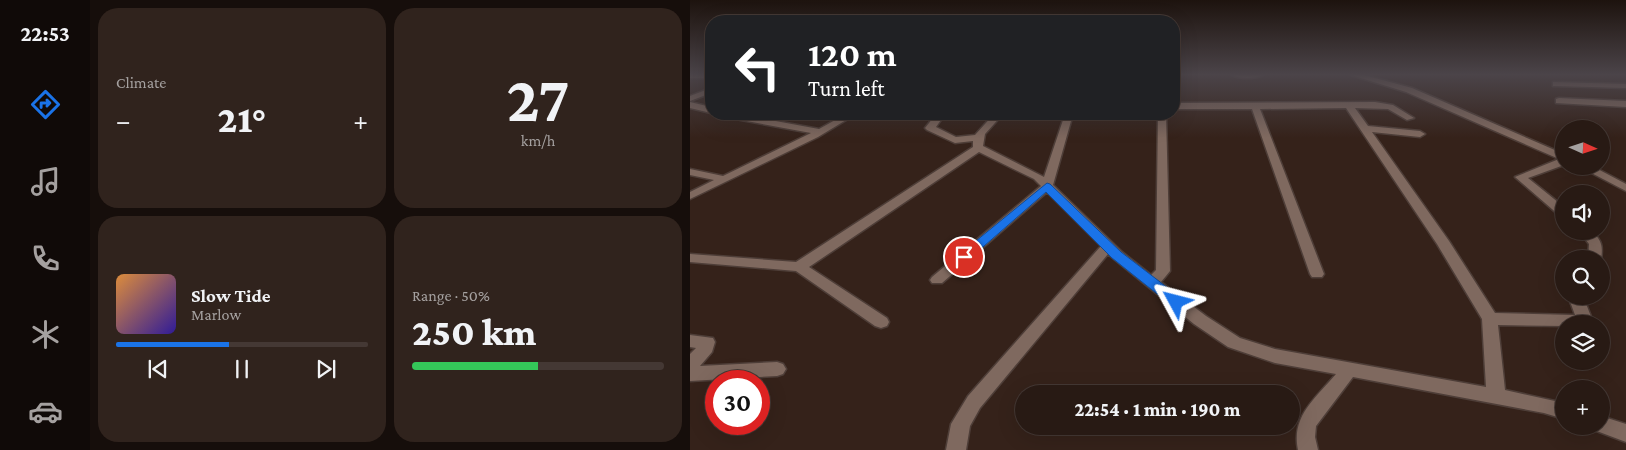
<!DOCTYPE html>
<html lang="en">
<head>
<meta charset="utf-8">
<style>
  :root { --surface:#281a14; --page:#30231d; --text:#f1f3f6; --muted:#a5a1a0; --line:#443834; --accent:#1a73e8 }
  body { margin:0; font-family:"Crimson Pro",serif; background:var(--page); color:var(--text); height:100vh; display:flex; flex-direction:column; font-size:19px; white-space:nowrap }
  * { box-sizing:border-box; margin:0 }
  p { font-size:16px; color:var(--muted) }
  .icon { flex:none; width:28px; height:28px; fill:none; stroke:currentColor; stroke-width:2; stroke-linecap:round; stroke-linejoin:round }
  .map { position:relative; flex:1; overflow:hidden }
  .sheet { display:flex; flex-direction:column; gap:8px; padding:8px; background:#160e0b; width:600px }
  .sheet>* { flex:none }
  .guide { position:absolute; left:15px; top:15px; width:475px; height:105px; border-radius:20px; box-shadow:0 5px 20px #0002,0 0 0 1px var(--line); background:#202124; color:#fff; overflow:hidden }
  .needle { width:32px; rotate:93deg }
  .tools { position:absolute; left:865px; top:120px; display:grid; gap:10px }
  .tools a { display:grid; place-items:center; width:55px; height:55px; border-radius:50%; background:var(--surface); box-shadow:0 5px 20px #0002,0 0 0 1px var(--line); font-size:25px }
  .speed { position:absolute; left:15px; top:370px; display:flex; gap:10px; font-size:25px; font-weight:700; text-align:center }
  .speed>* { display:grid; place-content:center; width:65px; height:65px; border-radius:50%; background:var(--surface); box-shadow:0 5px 20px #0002,0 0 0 1px var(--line); line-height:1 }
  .speed .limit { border:8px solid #d22; background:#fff; color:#111 }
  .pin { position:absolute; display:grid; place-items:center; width:42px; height:42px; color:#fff; margin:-21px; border:2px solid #fff; border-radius:50%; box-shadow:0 1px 5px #0007 }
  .me { position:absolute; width:55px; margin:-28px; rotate:308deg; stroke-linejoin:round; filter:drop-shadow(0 0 4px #0008) }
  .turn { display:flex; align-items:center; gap:18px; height:105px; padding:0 20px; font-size:22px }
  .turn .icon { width:65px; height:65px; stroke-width:2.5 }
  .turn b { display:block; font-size:35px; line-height:42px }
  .big { font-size:38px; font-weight:800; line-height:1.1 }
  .sheet .widget { flex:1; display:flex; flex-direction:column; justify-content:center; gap:8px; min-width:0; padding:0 18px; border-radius:20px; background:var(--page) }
  .sheet .dial { align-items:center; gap:0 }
  .dial b { font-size:65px; line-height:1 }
  .song { display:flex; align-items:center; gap:15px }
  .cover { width:60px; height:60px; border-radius:8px; background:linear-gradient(135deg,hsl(30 70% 55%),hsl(250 70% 35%)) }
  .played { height:5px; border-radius:2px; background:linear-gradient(90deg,var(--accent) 45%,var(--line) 45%) }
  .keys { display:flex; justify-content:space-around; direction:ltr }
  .heat { display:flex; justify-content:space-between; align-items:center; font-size:28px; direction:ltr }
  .charge { height:8px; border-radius:4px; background:linear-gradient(90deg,#34c759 50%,var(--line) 0) }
  .sheet .tiles { flex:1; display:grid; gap:8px; grid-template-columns:repeat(2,1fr) }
  .trip { position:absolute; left:325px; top:385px; width:285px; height:50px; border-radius:25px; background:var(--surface); box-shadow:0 5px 20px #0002,0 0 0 1px var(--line); font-weight:800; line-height:50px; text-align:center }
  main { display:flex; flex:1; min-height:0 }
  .tab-bar { display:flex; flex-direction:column; width:90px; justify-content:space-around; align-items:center; background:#100a08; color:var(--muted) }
  .tab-bar .icon { width:35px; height:35px }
  .tab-bar .selected { color:var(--accent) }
  .tab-bar b { font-size:22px; color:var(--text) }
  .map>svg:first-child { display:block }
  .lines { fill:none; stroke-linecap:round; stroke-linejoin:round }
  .street-casing { stroke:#4e3e38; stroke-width:3 }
  .street { fill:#7f695f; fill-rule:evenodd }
  .route { fill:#1a73e8; stroke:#114b97 }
</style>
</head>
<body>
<main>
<nav class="tab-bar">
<b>22:53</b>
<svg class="icon selected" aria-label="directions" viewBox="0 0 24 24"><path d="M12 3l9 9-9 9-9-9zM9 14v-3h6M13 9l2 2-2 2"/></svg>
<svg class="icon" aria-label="music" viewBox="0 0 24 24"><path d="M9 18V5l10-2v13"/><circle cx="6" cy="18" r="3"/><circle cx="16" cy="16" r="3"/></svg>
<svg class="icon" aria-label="phone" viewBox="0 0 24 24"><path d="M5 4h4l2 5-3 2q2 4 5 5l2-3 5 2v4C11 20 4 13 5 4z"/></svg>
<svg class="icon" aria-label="climate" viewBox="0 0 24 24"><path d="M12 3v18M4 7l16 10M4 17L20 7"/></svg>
<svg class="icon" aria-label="car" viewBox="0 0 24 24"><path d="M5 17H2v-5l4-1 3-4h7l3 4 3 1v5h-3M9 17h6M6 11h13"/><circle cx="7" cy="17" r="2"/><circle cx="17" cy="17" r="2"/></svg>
</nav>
<section class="sheet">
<div class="tiles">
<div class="widget"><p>Climate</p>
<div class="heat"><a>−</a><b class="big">21°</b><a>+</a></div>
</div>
<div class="widget dial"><b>27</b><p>km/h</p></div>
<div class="widget">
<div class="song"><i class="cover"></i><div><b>Slow Tide</b><p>Marlow</p></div></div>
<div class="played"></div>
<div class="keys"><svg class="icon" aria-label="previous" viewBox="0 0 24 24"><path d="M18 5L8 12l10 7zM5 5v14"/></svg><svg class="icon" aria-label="pause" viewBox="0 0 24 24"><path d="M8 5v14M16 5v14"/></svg><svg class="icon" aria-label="next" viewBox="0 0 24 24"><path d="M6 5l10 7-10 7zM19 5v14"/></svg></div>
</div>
<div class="widget"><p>Range · 50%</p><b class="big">250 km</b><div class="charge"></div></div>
</div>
</section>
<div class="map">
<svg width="936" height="450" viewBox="0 0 936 450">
  <rect width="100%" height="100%" fill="#35221a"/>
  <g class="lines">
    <g class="street-casing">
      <g id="street">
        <rect x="0" y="75" width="21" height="3"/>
        <path d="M 542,75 L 573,75 C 566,79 549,79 542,75 Z"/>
        <polygon points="661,75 674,75 722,88 874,154 874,165 838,178 874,207 874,217 870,216 825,177 869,159 716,92"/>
        <polygon points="863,82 936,84 936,88 866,86 863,86"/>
        <polygon points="21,88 21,93 0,101 0,96"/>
        <polygon points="869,98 936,101 936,107 866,103 866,99"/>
        <polygon points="0,102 21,107 21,113 0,108"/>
        <path d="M 685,102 L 703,105 L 724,118 L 717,120 L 698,109 L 665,108 L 678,126 L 730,131 L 735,134 L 730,137 L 682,132 L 759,241 L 805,313 L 885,315 L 878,296 L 893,296 L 902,319 L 900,323 L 874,324 L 874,326 L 808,325 L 815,390 L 874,403 L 874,419 L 854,413 L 663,377 L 626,426 L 625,437 L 628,450 L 608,450 C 601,416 625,399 646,374 L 585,363 L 538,347 L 504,324 L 418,254 L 290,408 L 280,426 L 276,450 L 256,450 L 261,424 L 278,396 L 411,246 L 357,192 L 252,283 L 242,283 L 240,280 L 242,277 L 351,186 L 344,179 L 289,152 L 119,267 L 197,318 L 199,322 L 197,326 L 191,328 L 185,326 L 106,271 L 0,262 L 0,254 L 106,262 L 283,147 L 283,141 L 265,143 L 237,130 L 235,128 L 243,118 L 234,114 L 252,115 L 253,117 L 246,127 L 266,137 L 285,135 L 304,114 L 313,114 L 295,134 L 293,146 L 354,177 L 375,114 L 383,114 L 363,185 L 432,252 L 461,275 L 466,270 L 468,114 L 476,114 L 480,271 L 471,282 L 516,316 L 550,338 L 585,349 L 796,387 L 792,319 L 747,244 L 656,108 L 570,109 L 634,274 L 632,277 L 622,277 L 620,274 L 562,109 L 484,109 L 484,103 Z"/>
        <polygon points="31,114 48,114 129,129 156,114 166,114 128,137 0,199 0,192 24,180 0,175 0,169 33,176 121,133 35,117"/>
        <polygon points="888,166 902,166 936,184 936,191"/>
        <path d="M 889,231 L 902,231 C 912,241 913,246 911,260 L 898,259 L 899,244 Z"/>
        <polygon points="0,335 23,338 25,342 22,352 10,366 87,362 93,364 96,369 93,374 87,376 0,381 0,354 6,348 0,347"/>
        <polygon points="911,416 936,424 936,442 904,430 902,426 911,426"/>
      </g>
    </g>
    <use href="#street" class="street"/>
  </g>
  <linearGradient id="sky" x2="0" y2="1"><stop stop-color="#1d130e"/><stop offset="0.54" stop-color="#4b4449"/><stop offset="1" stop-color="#4b4449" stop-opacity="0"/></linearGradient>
  <rect width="936" height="138" fill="url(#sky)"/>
  <polygon class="route" points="357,183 360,184 431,252 491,298 493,302 491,305 481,305 422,258 356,192 278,260 270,260 268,257 270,254"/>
</svg>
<div class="tools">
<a><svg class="needle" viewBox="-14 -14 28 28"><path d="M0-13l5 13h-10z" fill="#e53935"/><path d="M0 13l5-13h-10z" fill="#a5a1a0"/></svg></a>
<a><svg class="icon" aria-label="sound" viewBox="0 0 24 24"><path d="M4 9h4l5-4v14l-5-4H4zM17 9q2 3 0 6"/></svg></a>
<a><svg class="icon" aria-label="search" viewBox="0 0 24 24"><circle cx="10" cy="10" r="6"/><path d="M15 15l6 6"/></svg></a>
<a><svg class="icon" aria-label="layers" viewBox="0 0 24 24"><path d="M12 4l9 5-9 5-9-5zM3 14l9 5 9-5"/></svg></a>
<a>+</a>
</div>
<div class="speed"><div class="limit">30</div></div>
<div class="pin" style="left:274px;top:257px;background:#d93025"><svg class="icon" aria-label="arrive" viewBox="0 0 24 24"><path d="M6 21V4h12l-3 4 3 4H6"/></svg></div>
<svg class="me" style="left:486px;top:302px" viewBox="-20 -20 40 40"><path d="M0-17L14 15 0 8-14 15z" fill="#1a73e8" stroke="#fff" stroke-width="4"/></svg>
<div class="trip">22:54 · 1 min · 190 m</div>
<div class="guide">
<div class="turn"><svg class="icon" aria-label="left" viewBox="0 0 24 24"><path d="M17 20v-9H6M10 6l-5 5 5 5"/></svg><div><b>120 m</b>Turn left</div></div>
</div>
</div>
</main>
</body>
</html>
